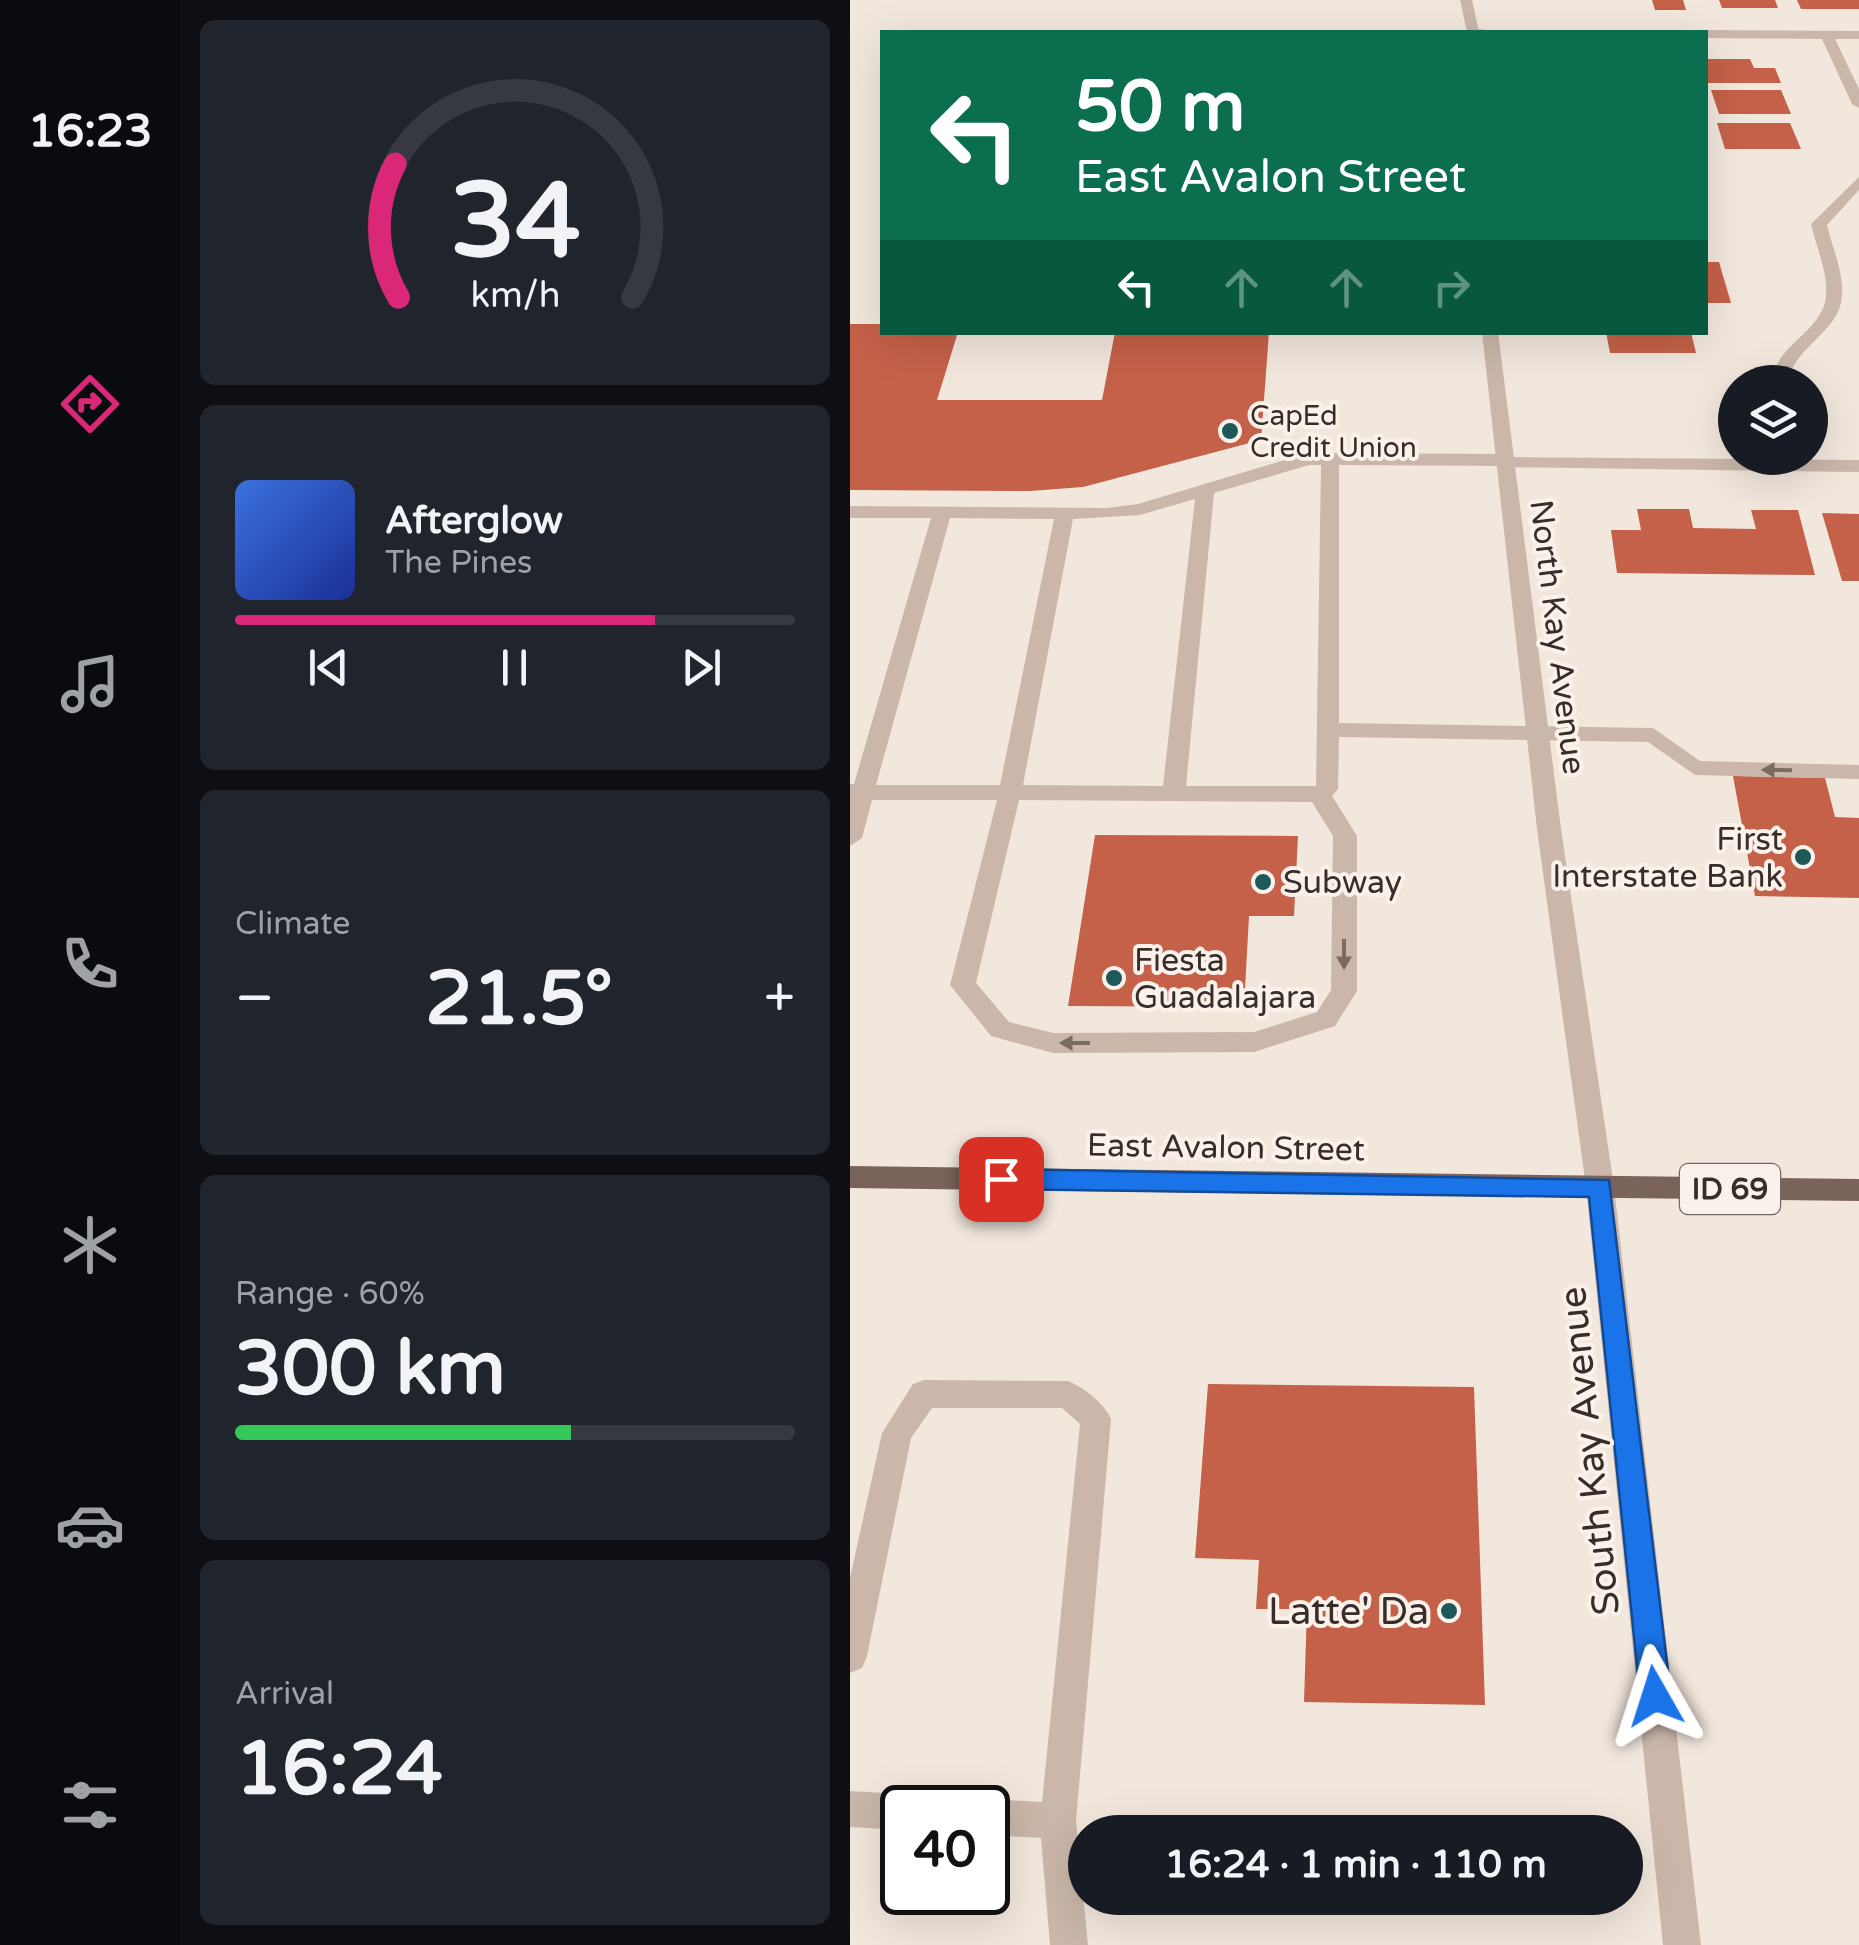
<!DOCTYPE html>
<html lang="en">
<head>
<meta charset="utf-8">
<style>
  :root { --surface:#171b24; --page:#20242c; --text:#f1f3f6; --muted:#9ea1a6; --line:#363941; --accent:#db2777 }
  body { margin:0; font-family:"Varela Round",sans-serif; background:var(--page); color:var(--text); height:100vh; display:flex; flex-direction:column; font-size:38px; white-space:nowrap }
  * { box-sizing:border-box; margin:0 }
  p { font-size:32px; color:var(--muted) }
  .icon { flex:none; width:55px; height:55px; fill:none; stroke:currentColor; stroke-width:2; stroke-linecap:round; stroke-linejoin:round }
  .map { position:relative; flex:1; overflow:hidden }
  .sheet { display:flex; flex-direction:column; gap:20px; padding:20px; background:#0d0f14; width:670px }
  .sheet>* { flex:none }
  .hud { position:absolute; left:30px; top:30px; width:828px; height:305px; border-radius:0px; box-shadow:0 10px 40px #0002; background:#0b6e4f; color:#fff; overflow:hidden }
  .fabs { position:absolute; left:868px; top:365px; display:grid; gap:20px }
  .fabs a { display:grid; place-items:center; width:110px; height:110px; border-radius:50%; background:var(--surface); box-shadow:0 10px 40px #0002; font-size:50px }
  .speed { position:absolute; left:30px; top:1785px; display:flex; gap:20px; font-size:50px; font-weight:700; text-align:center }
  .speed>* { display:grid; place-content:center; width:130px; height:130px; border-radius:50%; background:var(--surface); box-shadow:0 10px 40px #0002; line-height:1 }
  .speed .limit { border:5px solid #111; border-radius:15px; background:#fff; color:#111 }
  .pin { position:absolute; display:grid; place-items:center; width:85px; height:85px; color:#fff; margin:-42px; border-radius:20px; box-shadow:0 5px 15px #0006 }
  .me { position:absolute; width:110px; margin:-55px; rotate:354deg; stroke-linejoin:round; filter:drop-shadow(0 0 8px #0008) }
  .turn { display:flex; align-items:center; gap:35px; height:210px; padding:0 30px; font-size:45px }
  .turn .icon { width:130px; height:130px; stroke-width:2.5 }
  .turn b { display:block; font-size:70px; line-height:85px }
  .lanes { display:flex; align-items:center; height:95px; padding:0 30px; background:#0003; justify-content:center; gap:50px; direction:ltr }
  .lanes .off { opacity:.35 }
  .big { font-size:75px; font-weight:700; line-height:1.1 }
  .sheet .widget { flex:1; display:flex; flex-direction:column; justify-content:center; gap:15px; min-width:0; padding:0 35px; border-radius:15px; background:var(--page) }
  .sheet .dial { align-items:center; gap:0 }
  .dial svg { height:260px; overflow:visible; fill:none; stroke:var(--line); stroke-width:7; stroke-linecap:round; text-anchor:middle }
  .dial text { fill:var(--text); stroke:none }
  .song { display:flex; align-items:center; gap:30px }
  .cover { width:120px; height:120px; border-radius:15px; background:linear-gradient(135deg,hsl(220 70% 55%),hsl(230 70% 35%)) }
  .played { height:10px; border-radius:5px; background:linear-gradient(90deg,var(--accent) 75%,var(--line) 75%) }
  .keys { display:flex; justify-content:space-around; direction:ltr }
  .heat { display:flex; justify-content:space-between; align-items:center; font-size:55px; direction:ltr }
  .charge { height:15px; border-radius:8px; background:linear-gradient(90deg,#34c759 60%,var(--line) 0) }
  .trip { position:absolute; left:218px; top:1815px; width:575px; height:100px; border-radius:50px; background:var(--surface); box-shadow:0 10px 40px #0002; font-weight:700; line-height:100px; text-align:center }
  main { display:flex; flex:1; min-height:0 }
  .menu { display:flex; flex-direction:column; width:180px; justify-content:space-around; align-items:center; background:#090b0e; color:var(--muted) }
  .menu .icon { width:70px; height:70px }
  .menu .active { color:var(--accent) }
  .menu b { font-size:45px; color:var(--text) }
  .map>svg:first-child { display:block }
  .building { fill:#c56149 }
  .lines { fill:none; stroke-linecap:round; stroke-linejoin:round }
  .service { fill:#cab7a9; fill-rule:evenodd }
  .minor { fill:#cab7a9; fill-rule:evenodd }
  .tertiary { fill:#cab7a9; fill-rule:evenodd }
  .primary { fill:#79635a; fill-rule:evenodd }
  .oneway { fill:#7a6b63 }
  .route { fill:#1a73e8; stroke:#114b97; stroke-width:2.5 }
  .poi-dot { fill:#1f5859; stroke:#faf2ea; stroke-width:4 }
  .labels { text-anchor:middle; stroke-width:8; stroke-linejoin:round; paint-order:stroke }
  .far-poi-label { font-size:28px; fill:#382d29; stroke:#faf2ea; text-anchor:start }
  .shield { fill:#faf2ea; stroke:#726863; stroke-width:2.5 }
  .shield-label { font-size:30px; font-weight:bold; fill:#382d29 }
  .street-label { font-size:32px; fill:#382d29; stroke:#faf2ea }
  .poi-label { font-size:32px; fill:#382d29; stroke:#faf2ea; text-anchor:start }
  .near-street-label { font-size:38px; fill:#382d29; stroke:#faf2ea }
  .near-poi-label { font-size:38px; fill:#382d29; stroke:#faf2ea; text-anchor:end }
</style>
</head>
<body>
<main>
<nav class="menu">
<b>16:23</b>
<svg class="icon active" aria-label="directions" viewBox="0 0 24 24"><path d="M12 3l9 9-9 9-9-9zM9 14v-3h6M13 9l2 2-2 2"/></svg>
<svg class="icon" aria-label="music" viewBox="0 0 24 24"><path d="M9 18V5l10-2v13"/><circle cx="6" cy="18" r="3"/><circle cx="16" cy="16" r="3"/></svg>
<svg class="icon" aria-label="phone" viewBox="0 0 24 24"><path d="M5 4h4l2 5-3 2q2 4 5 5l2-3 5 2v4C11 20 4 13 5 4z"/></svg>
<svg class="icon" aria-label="climate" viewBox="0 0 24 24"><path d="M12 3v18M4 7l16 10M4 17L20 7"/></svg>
<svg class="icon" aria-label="car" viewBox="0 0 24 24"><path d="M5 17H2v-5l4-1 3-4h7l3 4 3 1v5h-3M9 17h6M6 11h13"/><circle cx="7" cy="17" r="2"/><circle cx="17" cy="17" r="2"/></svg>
<svg class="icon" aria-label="filters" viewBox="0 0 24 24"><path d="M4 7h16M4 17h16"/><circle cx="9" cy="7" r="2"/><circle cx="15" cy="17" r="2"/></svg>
</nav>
<section class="sheet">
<div class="widget dial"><svg viewBox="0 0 100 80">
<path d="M14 69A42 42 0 1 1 86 69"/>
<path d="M14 69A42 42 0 0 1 13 28" stroke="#db2777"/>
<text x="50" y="56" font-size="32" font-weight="700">34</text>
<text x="50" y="72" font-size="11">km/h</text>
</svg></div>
<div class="widget">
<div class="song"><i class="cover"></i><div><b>Afterglow</b><p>The Pines</p></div></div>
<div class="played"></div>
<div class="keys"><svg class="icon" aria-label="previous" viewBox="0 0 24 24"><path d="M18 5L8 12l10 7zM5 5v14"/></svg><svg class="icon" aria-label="pause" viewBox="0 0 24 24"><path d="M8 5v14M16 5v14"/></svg><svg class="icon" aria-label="next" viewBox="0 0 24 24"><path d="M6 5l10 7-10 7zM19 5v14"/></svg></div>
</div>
<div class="widget"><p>Climate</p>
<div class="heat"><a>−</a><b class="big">21.5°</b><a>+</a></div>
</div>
<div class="widget"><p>Range · 60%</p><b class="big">300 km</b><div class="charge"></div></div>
<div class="widget"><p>Arrival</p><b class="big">16:24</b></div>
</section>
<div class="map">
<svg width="1009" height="1945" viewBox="0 0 1009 1945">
  <rect width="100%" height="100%" fill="#f2e7dd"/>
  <g class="building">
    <polygon points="802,0 833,0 836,10 805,10"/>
    <polygon points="869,0 925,0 928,8 872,8"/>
    <polygon points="947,0 1009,0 1009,9 951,9"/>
    <polygon points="855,59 900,59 904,68 925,68 931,83 855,83"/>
    <polygon points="861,90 931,90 941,114 869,114"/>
    <polygon points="867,123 940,123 951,149 875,149"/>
    <polygon points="855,262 869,262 881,303 855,303"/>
    <polygon points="0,324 32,324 32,332 108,332 87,400 252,400 265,332 419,332 411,440 233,487 180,491 0,490"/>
    <polygon points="756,332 841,332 846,353 760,353"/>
    <polygon points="787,509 839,509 843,528 906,529 901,510 948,510 965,575 767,573 761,530 791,530"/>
    <polygon points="972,513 1009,514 1009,581 992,581"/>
    <polygon points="883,776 975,778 985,817 1009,818 1009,898 905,896"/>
    <polygon points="245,835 448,836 444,916 399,916 394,1007 218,1006"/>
    <polygon points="358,1384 624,1387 635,1705 454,1702 457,1609 406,1609 409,1560 345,1558"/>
  </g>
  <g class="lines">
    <g class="service">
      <path d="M 458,453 L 653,454 L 662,460 L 653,466 L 489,465 L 489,723 L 803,728 L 850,761 L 1009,765 L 1009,779 L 845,775 L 798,742 L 489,737 L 488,789 L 482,796 L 507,836 L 507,991 L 485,1026 L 404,1052 L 203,1053 L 141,1036 L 100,985 L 147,800 L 22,800 L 12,838 L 0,846 L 0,784 L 4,784 L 81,518 L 0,518 L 0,506 L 257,508 L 288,504 ZM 459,465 L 471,465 L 466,786 L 336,786 L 364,493 ZM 345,499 L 313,786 L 173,785 L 223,519 L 290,515 ZM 100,518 L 204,519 L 150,785 L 26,785 ZM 169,800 L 462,802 L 483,836 L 481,990 L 467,1012 L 404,1032 L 203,1033 L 159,1022 L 126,983 Z"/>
      <path d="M 74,1380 L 218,1381 C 235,1388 254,1403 261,1419 L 226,1821 L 238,1945 L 200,1945 L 191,1838 L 138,1835 L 138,1808 L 124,1808 L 138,1799 L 192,1802 L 230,1424 L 212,1408 L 82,1408 L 61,1438 L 17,1656 L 12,1668 L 0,1673 L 0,1578 L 32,1433 L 63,1384 Z"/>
      <polygon points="0,1791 52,1794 65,1799 68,1808 52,1808 52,1830 0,1827"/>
    </g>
    <g class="minor">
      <polygon points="623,28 650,32 617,32"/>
      <polygon points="855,30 1009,31 1009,39 985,39 1009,89 1009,108 1002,104 972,39 855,38 855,32 850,32"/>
      <path d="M 1009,177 L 1009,190 L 977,225 C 982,247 994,273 992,296 C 990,332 943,347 938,382 L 922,382 C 924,345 973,332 976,296 C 978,272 966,246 961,224 Z"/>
      <polygon points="654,457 1009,460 1009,472 647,467 647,459"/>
    </g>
    <g class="tertiary">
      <polygon points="610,0 622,0 629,32 617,32"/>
      <polygon points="632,332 648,332 711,829 764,1187 851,1945 813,1945 736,1187 687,829"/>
    </g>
    <polygon class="primary" points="0,1166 1009,1179 1009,1201 0,1188"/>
  </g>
  <defs><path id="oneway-solid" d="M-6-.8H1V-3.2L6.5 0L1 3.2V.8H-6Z" transform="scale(2.5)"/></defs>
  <g class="oneway">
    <use href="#oneway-solid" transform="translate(927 770) rotate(-179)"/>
    <use href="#oneway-solid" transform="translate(494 954) rotate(90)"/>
    <use href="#oneway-solid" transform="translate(225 1043) rotate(180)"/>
  </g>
  <polygon class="route" points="151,1169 759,1180 821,1696 816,1708 805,1712 794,1708 790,1696 739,1197 151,1189 142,1186 138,1179 142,1172"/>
  <g class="poi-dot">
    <circle cx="380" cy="431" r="10"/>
    <circle cx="953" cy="857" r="10"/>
    <circle cx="413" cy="882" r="10"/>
    <circle cx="264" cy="978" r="10"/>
    <circle cx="599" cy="1611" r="10"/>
  </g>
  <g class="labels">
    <g class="far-poi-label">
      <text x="400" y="425">CapEd<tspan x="400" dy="32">Credit Union</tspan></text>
    </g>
    <rect class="shield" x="830" y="1164" width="100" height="50" rx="8"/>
    <g class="shield-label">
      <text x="880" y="1199">ID 69</text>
    </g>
    <g class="street-label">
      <text transform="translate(708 637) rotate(83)" y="11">North Kay Avenue</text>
      <text transform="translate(376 1147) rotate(1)" y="11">East Avalon Street</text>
    </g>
    <g class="poi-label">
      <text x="933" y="850" text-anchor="end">First<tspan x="933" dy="37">Interstate Bank</tspan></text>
      <text x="433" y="893">Subway</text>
      <text x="284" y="971">Fiesta<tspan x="284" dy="37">Guadalajara</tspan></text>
    </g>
    <g class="near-street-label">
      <text transform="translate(739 1451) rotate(-96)" y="13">South Kay Avenue</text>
    </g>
    <g class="near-poi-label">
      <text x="579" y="1624">Latte' Da</text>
    </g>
  </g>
</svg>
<div class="fabs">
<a><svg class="icon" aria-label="layers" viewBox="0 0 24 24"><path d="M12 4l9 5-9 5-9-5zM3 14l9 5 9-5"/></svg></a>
</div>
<div class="speed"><div class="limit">40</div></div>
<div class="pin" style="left:151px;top:1179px;background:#d93025"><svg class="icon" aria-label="arrive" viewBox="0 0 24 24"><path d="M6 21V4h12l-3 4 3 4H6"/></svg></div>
<svg class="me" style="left:805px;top:1696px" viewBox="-20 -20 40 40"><path d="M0-17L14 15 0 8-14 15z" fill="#1a73e8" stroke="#fff" stroke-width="4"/></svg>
<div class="trip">16:24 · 1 min · 110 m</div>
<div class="hud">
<div class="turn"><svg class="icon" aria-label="left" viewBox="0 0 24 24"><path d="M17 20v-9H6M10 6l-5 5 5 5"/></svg><div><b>50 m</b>East Avalon Street</div></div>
<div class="lanes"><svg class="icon" aria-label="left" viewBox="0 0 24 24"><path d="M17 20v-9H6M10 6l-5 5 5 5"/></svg><svg class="icon off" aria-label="ahead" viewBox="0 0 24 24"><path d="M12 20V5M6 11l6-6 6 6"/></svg><svg class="icon off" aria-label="ahead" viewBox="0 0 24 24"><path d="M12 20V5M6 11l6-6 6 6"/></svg><svg class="icon off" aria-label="right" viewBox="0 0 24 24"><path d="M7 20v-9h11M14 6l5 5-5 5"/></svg></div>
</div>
</div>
</main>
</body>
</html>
